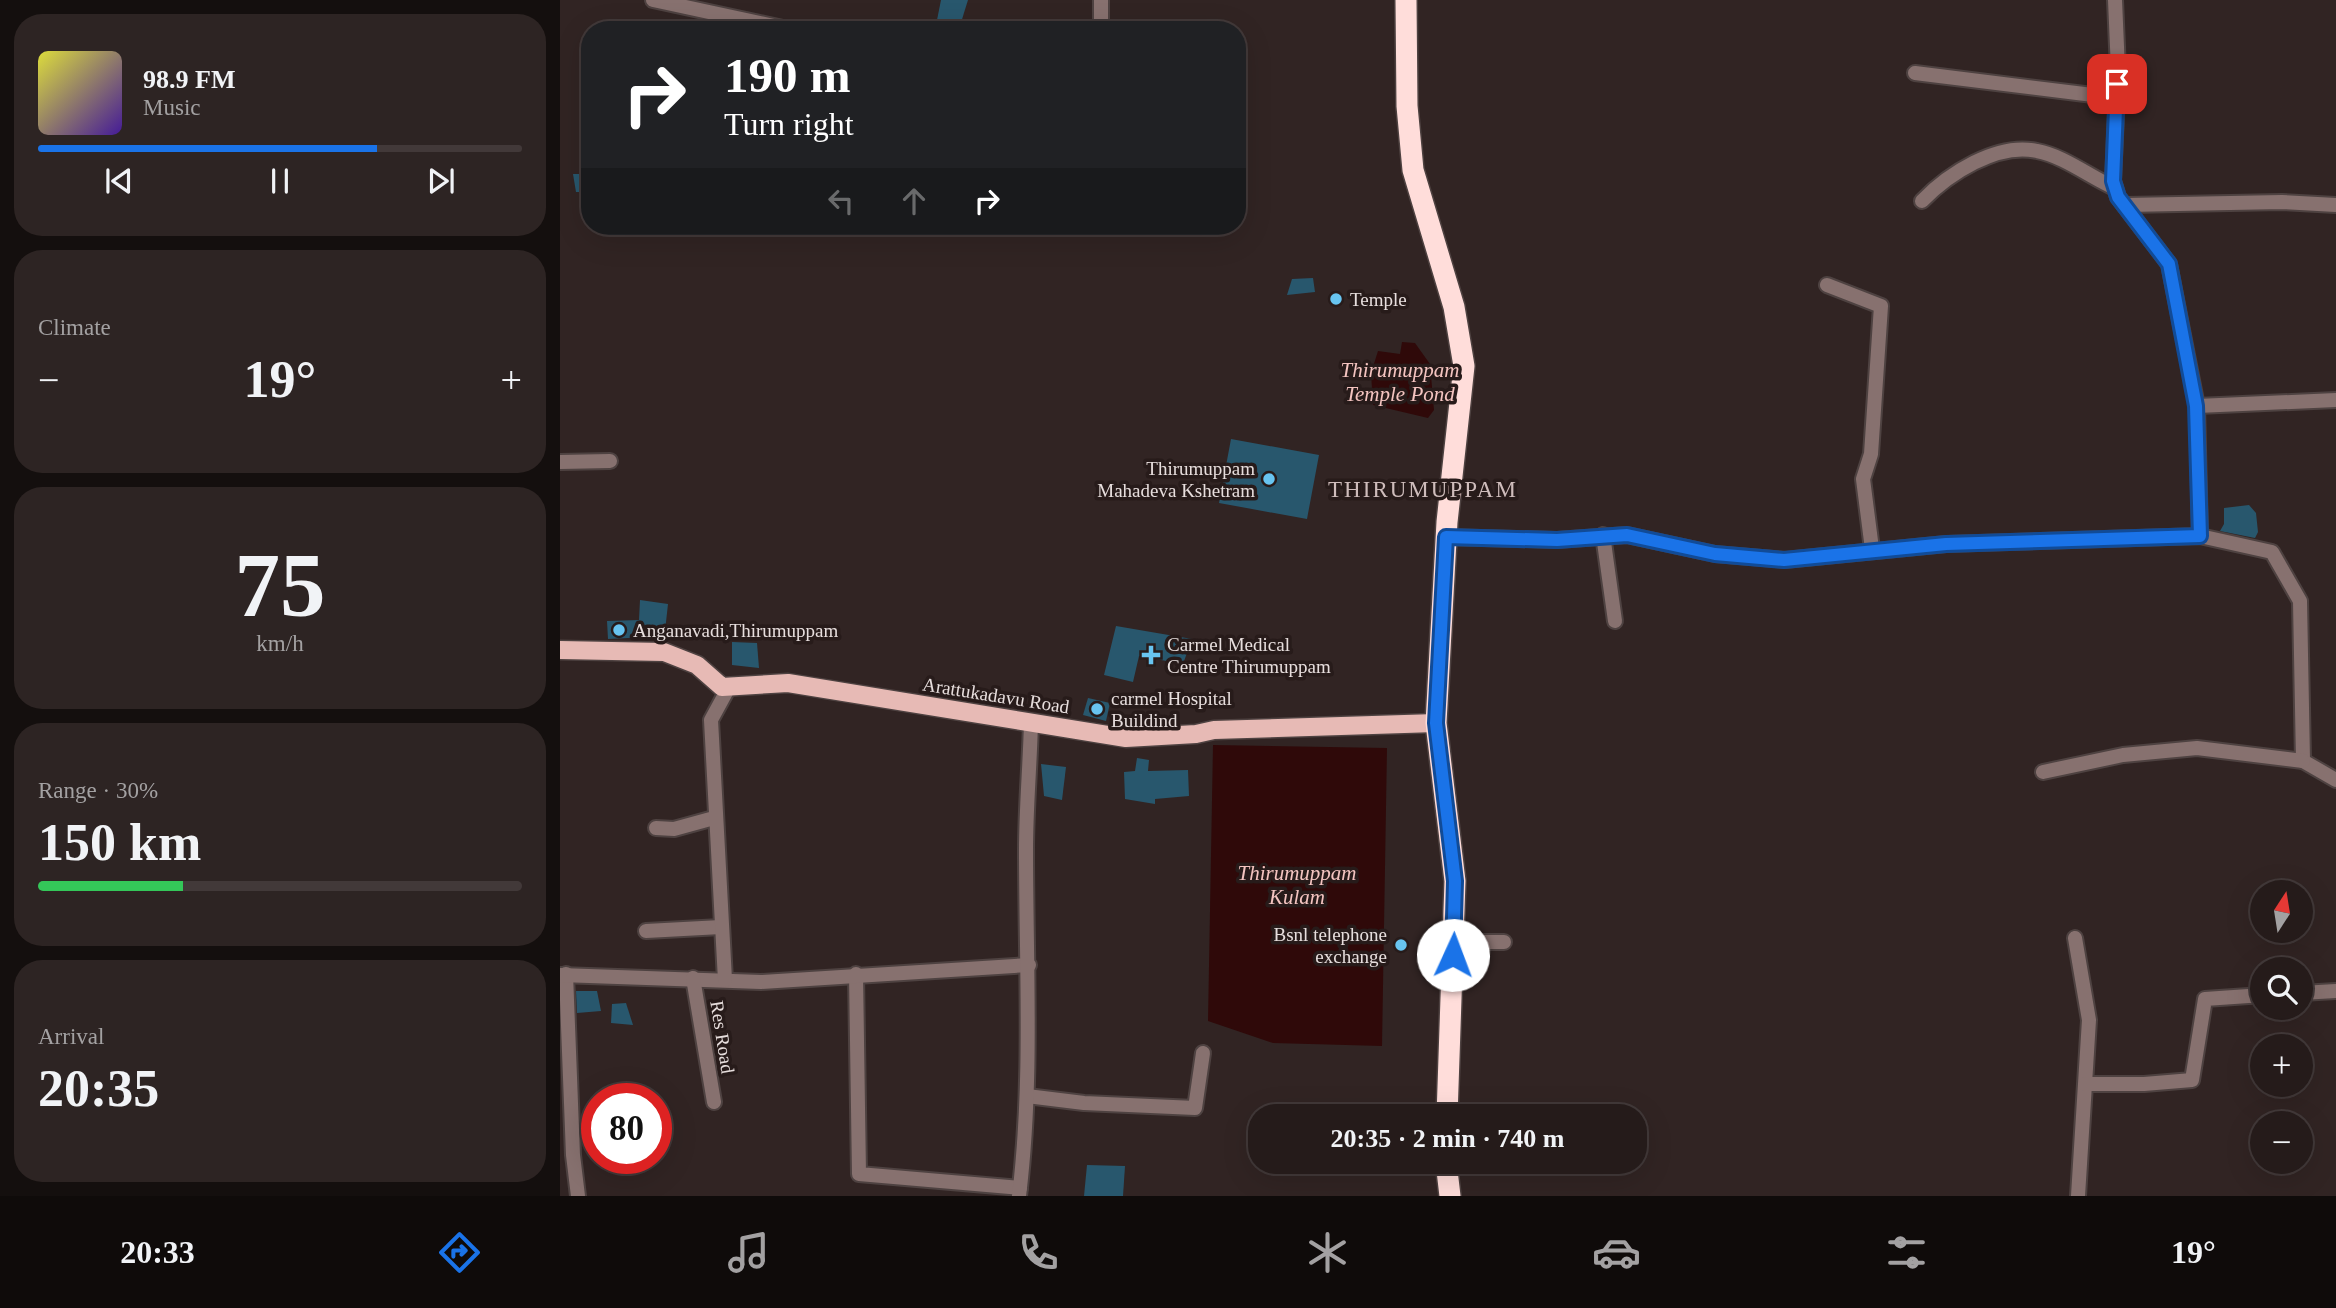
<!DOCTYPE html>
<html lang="en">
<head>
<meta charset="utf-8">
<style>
  :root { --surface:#251b1a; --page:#2d2423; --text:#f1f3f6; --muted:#a3a1a2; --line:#423939; --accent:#1a73e8 }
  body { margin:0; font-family:Georgia,serif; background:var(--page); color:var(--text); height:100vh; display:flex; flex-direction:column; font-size:26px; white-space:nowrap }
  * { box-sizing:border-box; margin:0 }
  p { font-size:23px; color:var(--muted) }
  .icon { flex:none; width:38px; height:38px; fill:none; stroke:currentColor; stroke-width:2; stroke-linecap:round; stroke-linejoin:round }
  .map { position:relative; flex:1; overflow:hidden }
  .drawer { display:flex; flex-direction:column; gap:14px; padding:14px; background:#140f0e; width:560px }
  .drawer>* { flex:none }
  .guide { position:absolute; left:21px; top:21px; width:665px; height:214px; border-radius:28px; box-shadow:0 7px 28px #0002,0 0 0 2px var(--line); background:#202124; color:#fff; overflow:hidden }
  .needle { width:46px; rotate:12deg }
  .controls { position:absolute; left:1690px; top:880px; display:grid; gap:14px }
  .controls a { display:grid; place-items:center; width:63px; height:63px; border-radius:50%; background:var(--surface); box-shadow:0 7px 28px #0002,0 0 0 2px var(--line); font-size:35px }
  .speed { position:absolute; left:21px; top:1083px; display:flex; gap:14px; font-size:35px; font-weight:700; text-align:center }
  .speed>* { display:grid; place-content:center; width:91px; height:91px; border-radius:50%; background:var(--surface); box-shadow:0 7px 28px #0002,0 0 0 2px var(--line); line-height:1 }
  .speed .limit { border:10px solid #d22; background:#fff; color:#111 }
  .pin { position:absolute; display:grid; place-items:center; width:60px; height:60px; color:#fff; margin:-30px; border-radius:14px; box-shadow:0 4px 10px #0006 }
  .me { position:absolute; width:77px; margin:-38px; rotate:2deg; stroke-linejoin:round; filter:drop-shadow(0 0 5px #0008) }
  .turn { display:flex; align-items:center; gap:24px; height:147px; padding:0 28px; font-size:32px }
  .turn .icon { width:91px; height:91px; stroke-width:2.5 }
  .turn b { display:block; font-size:49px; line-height:60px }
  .lanes { display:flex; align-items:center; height:66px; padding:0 28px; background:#0003; justify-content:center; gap:35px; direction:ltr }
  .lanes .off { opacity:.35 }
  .big { font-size:52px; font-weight:800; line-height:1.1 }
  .drawer .card { flex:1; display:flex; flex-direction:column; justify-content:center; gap:10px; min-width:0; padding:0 24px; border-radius:28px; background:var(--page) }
  .drawer .dial { align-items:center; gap:0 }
  .dial b { font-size:91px; line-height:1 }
  .song { display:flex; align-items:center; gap:21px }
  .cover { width:84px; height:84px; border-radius:10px; background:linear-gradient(135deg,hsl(60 70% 55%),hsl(260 70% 35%)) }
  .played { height:7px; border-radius:4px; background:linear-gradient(90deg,var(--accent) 70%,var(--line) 70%) }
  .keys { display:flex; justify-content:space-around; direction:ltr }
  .heat { display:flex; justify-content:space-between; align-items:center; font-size:38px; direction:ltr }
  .charge { height:10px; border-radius:5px; background:linear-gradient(90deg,#34c759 30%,var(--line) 0) }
  .trip { position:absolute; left:688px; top:1104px; width:399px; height:70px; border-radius:28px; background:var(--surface); box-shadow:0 7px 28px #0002,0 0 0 2px var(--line); font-weight:800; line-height:70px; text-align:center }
  .tab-bar { display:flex; height:112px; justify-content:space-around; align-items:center; background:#0f0b0a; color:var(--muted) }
  .tab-bar .icon { width:49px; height:49px }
  .tab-bar .active { color:var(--accent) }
  .tab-bar b { font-size:32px; color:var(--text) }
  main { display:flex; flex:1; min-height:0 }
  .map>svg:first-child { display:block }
  .water { fill:#2f0909 }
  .building { fill:#28576d }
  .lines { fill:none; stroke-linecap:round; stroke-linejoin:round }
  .minor-casing { stroke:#4e4241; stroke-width:18 }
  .major-casing { stroke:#4e4241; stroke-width:21 }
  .highway-casing { stroke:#4e4241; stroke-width:24 }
  .minor { stroke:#87716f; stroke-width:14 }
  .major { stroke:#e7bab5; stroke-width:18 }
  .highway { stroke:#ffddda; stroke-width:21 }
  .route-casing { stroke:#114b97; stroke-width:18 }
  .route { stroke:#1a73e8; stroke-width:12 }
  .poi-dot { fill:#68c4f0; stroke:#271b1a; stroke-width:2.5 }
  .labels { text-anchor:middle; stroke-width:7; stroke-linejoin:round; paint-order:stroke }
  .poi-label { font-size:19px; fill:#e7dedd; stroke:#271b1a; text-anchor:start }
  .street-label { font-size:19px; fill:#e7dedd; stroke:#271b1a }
  .water-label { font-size:21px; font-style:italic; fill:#f4c4c0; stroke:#271b1a }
  .quarter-label { font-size:23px; letter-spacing:2px; fill:#cebcbb; stroke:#271b1a }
</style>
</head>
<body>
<main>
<section class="drawer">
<div class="card">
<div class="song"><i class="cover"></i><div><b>98.9 FM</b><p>Music</p></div></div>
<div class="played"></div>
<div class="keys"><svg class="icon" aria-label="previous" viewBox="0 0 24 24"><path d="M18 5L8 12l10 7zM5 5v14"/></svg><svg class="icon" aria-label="pause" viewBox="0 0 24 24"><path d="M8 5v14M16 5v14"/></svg><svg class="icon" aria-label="next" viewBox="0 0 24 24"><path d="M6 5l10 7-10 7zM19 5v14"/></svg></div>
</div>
<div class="card"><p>Climate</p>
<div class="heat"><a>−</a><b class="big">19°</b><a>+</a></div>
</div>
<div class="card dial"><b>75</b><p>km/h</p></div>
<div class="card"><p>Range · 30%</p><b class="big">150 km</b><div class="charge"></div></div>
<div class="card"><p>Arrival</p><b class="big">20:35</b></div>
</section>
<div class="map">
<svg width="1776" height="1196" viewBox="0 0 1776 1196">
  <rect width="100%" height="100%" fill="#312423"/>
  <g class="water">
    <polygon points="842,342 855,343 870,364 874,410 868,418 813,405 811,373 818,351 840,354"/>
    <polygon points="653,745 827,748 822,1046 713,1043 648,1021"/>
  </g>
  <g class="building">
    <polygon points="381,0 408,0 399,29 376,25"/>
    <polygon points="13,174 30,174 30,192 16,192"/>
    <polygon points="753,278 755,292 727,295 732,279"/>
    <polygon points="671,439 759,455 747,519 659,503"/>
    <polygon points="1689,505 1696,513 1698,532 1695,538 1660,531 1664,524 1664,508"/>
    <polygon points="80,600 108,604 105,631 99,630 88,637 48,639 47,621 79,620"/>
    <polygon points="556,626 632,639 623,664 579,656 573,682 544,675"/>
    <polygon points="172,642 197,643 199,668 172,665"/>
    <polygon points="528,698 550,703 546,721 523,715"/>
    <polygon points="577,758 589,760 588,771 628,770 629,796 595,799 595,804 565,799 564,772 575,771"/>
    <polygon points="481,764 506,767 502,800 484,796"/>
    <polygon points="16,991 37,991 41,1011 17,1013"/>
    <polygon points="66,1003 73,1025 51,1023 52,1004"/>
    <polygon points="527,1165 565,1166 563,1196 524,1196"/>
  </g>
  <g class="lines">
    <g class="minor-casing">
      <g id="minor">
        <polyline points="93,0 232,30"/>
        <polyline points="1555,0 1558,70 1553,181 1558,197 1609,264 1637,406 1640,536"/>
        <polyline points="541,30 541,0"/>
        <polyline points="1355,73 1557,98"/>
        <path d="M 1362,201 C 1388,174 1437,142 1477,151 C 1504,156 1530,177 1555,188"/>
        <polyline points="1566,205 1722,202 1776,205"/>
        <polyline points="1267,285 1321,306 1311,454 1303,479 1312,549"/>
        <polyline points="1637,406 1776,400"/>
        <polyline points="0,462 50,461"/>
        <polyline points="1043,535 1055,621"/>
        <polyline points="886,537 997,540 1067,535 1155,554 1225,560 1386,544 1640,536 1712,552 1740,601 1743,761 1776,780"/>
        <polyline points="1483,772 1563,755 1637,748 1743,761"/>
        <polyline points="96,828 114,829 154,818"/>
        <polyline points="86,931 161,927"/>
        <polyline points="893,935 909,942 944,942"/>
        <polyline points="1515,938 1529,1020 1518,1196"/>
        <polyline points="6,974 13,1155 18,1196"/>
        <polyline points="296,974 299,1174 460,1188"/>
        <polyline points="0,975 201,982 469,965"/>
        <polyline points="133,978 154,1102"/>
        <polyline points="165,980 151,720 169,687"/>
        <polyline points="1741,993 1776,991"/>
        <polyline points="1526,1084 1584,1084 1632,1080 1645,999 1703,995"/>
        <polyline points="467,1096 524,1103 635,1108 643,1053"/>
        <path d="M 459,1196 C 473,1081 466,966 466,850 C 466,807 470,765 471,722"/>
      </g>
    </g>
    <g class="major-casing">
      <polyline id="major" points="0,650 104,652 137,665 162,687 228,683 566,738 636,734 654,730 876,723"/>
    </g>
    <g class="highway-casing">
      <g id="highway">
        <polyline points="846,0 847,106 853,170 894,307 904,366 887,522 876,723 895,881 887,1116"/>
        <polyline points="886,1162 890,1196"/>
      </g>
    </g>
    <use href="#minor" class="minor"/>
    <use href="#major" class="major"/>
    <use href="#highway" class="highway"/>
  </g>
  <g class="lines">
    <g class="route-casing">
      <polyline id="route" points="893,955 895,881 876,723 886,537 997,540 1067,535 1155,554 1224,560 1386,544 1640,536 1636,406 1609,264 1558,197 1553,181 1557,84"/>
    </g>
    <use href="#route" class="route"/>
  </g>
  <g class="poi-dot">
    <circle cx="776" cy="299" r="7"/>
    <circle cx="709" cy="479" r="7"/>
    <circle cx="59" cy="630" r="7"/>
    <path d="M587.5 644.5h7v7h7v7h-7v7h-7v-7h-7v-7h7z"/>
    <circle cx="537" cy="709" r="7"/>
    <circle cx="841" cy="945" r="7"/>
  </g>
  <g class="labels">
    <g class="poi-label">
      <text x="790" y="306">Temple</text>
      <text x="695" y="475" text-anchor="end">Thirumuppam<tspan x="695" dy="22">Mahadeva Kshetram</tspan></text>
      <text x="73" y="637">Anganavadi,Thirumuppam</text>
      <text x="607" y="651">Carmel Medical<tspan x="607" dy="22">Centre Thirumuppam</tspan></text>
      <text x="551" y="705">carmel Hospital<tspan x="551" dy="22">Buildind</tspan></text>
      <text x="827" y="941" text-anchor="end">Bsnl telephone<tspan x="827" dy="22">exchange</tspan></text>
    </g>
    <g class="street-label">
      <text transform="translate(436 695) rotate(9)" y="7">Arattukadavu Road</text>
      <text transform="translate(163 1037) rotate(81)" y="7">Res Road</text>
    </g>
    <g class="water-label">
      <text x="840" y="377">Thirumuppam<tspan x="840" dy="24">Temple Pond</tspan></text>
      <text x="737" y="880">Thirumuppam<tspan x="737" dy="24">Kulam</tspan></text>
    </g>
    <g class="quarter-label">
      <text x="863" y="497">THIRUMUPPAM</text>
    </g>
  </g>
</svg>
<div class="controls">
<a><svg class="needle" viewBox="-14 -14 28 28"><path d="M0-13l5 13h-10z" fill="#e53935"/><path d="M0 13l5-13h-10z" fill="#a3a1a2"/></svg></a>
<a><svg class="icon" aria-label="search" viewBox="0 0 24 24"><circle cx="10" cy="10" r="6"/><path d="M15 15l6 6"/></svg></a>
<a>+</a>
<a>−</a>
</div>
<div class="speed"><div class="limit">80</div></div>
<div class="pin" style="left:1557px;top:84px;background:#d93025"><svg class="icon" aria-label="arrive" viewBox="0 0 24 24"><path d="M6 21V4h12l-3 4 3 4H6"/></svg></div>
<svg class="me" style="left:893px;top:955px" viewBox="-20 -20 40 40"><circle r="19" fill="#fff"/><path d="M0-13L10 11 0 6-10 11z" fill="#1a73e8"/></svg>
<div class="trip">20:35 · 2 min · 740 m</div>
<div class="guide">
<div class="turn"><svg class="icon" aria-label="right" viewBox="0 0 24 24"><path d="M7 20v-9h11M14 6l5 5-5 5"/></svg><div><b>190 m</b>Turn right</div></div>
<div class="lanes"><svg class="icon off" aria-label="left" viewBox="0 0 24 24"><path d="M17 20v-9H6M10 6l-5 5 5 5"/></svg><svg class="icon off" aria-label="ahead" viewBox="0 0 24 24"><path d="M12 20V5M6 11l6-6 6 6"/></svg><svg class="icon" aria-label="right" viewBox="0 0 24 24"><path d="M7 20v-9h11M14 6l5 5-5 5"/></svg></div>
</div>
</div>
</main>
<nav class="tab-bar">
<b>20:33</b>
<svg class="icon active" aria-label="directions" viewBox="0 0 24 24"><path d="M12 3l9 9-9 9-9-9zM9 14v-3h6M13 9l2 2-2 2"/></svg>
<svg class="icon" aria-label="music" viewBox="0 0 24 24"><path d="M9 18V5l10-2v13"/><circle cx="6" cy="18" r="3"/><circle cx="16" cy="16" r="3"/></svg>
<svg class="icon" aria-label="phone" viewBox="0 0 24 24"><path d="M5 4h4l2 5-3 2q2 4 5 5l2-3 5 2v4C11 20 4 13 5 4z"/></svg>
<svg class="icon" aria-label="climate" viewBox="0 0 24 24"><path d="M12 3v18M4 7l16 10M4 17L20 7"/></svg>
<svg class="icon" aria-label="car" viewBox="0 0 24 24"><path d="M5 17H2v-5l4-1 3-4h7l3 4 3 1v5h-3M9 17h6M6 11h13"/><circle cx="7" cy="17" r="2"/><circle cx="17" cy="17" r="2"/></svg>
<svg class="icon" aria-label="filters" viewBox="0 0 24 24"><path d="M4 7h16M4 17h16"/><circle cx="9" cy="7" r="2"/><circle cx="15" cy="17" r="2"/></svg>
<b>19°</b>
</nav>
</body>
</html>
